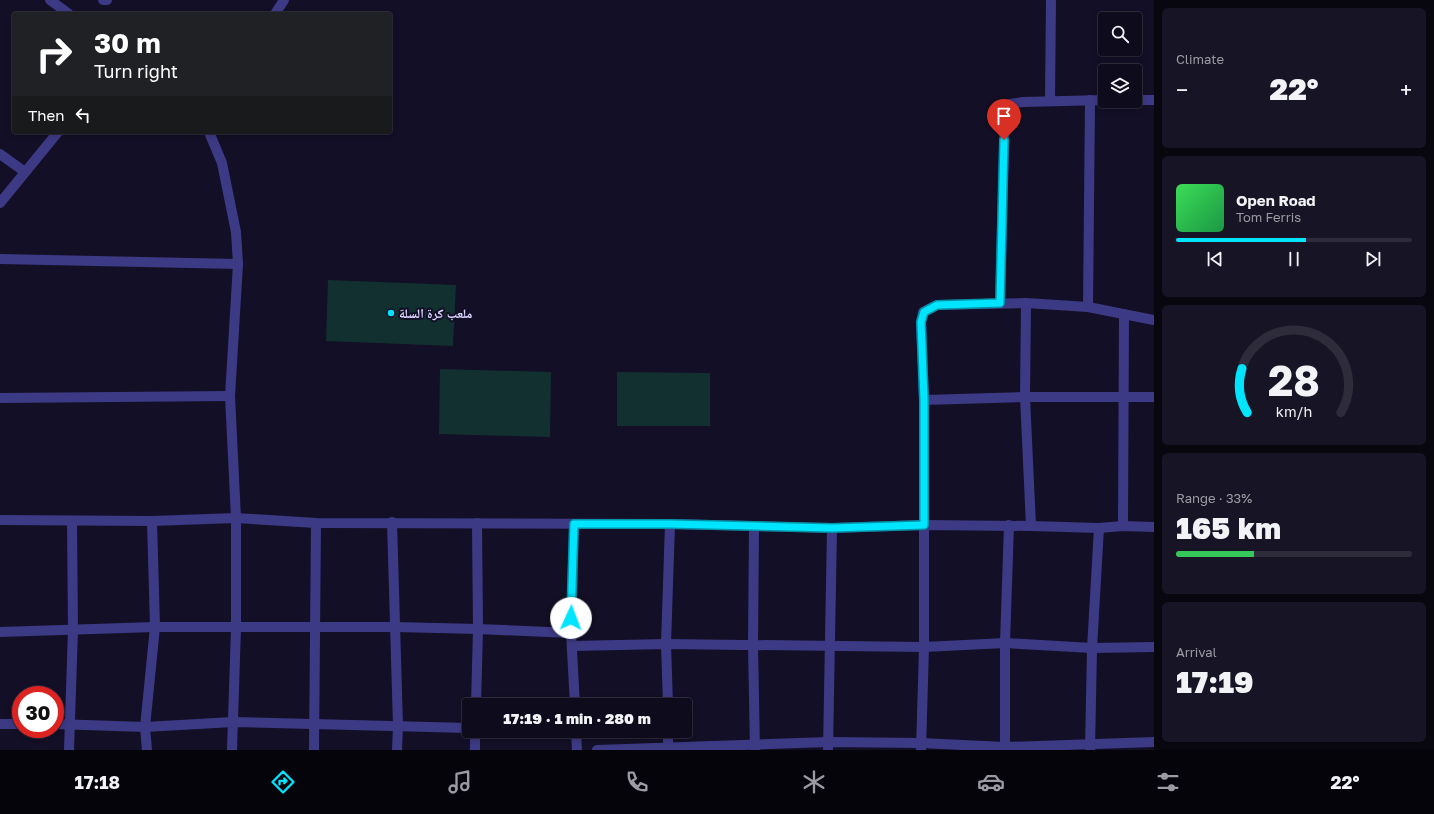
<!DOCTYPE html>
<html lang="en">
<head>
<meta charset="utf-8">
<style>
  :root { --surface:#0e0b1c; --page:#171425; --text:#f1f3f6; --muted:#9b9ba3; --line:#2e2b3b; --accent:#00e5ff }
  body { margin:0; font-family:"Golos Text","Noto Naskh Arabic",sans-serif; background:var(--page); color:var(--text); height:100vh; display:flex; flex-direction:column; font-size:15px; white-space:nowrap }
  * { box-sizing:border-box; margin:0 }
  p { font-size:13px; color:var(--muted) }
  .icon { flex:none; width:22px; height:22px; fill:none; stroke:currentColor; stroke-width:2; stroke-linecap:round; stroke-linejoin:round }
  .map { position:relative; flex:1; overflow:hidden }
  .details { display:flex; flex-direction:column; gap:8px; padding:8px; background:#08060f; width:280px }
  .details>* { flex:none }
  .guide { position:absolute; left:12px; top:12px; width:380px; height:122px; border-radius:4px; box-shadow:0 2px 6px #0003,0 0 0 1px var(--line); background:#202124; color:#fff; overflow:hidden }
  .controls { position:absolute; left:1098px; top:12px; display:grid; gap:8px }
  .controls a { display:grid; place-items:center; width:44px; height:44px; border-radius:4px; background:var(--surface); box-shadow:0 2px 6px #0003,0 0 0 1px var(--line); font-size:20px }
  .speed { position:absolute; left:12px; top:686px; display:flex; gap:8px; font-size:20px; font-weight:700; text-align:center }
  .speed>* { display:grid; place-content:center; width:52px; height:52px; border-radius:50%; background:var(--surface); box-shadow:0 2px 6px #0003,0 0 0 1px var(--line); line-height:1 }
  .speed .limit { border:6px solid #d22; background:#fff; color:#111 }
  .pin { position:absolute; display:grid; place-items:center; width:34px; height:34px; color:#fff; margin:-41px -17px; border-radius:50% 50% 50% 0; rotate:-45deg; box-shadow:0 0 4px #0007 }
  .pin .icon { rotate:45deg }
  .me { position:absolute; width:44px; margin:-22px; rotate:2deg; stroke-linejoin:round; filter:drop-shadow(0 0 3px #0008) }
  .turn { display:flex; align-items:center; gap:14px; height:84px; padding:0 16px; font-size:18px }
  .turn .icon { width:52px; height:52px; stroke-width:2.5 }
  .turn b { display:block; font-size:28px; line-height:34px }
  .then { display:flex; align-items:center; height:38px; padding:0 16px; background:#0003; gap:8px; font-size:15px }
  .big { font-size:30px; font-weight:800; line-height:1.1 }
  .details .tile { flex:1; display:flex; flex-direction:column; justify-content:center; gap:6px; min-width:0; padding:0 14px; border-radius:6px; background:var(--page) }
  .details .dial { align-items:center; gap:0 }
  .dial svg { height:104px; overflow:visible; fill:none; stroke:var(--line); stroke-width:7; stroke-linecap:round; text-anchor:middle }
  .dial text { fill:var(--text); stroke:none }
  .song { display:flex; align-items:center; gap:12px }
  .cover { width:48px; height:48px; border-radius:6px; background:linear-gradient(135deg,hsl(130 70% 55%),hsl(140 70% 35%)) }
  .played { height:4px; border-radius:2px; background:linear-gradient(90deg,var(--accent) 55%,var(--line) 55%) }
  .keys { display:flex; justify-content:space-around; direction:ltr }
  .heat { display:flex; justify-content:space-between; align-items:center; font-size:22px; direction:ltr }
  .charge { height:6px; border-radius:3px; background:linear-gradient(90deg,#34c759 33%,var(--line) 0) }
  .trip { position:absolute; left:462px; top:698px; width:230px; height:40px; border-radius:4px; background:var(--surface); box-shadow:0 2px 6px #0003,0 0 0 1px var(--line); font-weight:800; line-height:40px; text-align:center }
  .dock { display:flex; height:64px; justify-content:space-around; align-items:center; background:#06040b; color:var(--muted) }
  .dock .icon { width:28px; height:28px }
  .dock .selected { color:var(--accent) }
  .dock b { font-size:18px; color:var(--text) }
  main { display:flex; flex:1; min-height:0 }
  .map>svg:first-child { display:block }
  .green { fill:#12302f }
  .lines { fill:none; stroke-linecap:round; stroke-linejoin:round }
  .street { stroke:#3d3a85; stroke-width:10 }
  .route-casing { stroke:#0095a6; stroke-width:10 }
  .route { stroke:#00e5ff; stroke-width:7 }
  .poi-dot { fill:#00e5ff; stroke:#130f26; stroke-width:1.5 }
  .labels { text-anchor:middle; stroke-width:4; stroke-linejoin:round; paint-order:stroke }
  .poi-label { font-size:13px; font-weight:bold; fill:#d9d4ff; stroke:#130f26; text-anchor:start }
</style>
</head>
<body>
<main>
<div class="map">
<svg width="1154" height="750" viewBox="0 0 1154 750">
  <rect width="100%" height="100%" fill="#130f26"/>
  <g class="green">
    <polygon points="328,280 456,285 453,346 326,341"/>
    <polygon points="440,369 551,372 550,437 439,434"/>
    <polygon points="617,372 710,373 710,426 617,426"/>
  </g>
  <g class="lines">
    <g class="street">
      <polyline points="50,0 69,14"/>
      <polyline points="103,0 107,0"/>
      <polyline points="275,14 284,0"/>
      <polyline points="1135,100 1154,100"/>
      <polyline points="1050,101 1051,0"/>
      <polyline points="209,132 222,163 236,232 238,264 230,396 236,518 236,628 232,750"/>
      <polyline points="0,154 25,172"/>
      <polyline points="0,203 58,132"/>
      <polyline points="0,259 238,264"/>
      <polyline points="1000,303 1005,110 1009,104 1023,102 1105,100"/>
      <polyline points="1026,303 1025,397 1031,526"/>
      <polyline points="1088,307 1090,100"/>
      <polyline points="0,398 230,396"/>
      <polyline points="924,400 1025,397 1154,397"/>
      <polyline points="0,520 152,521 236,518 316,523 670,524 832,528 924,525 1031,526 1099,528 1123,526 1154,527"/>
      <polyline points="392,522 398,726 397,750"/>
      <polyline points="574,524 571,633 575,705"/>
      <polyline points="754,526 753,645 755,750"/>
      <polyline points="1123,526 1124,314"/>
      <polyline points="0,632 155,627 395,627 478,629 571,633"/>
      <polyline points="572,646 666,644 924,647 1005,643 1092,648 1154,647"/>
      <polyline points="476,705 478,629 477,523"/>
      <polyline points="668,705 666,644 670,524"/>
      <polyline points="0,724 21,724"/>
      <polyline points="55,724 145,727 233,722 469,728"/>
      <polyline points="475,731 475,750"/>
      <polyline points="576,731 577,750"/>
      <polyline points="668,731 668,750"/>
      <polyline points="69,750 73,630 72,521"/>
      <polyline points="147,750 145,727 155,627 152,521"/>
      <polyline points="314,750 316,523"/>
      <polyline points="597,750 828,742 921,743 1005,747 1154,742"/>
      <polyline points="828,750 832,528"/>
      <polyline points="921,750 924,647 924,400 921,322 923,312 937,305 1026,303 1088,307 1154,320"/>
      <polyline points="1005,750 1005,643 1009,525"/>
      <polyline points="1090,750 1092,648 1099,528"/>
    </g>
  </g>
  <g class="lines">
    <g class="route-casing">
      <polyline id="route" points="571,618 574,524 670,524 832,528 924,525 924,400 921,322 924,312 937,305 1000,303 1004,140"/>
    </g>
    <use href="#route" class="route"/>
  </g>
  <circle class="poi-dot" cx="391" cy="313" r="4"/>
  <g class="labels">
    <g class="poi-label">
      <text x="399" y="318">ملعب كرة السلة</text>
    </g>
  </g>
</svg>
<div class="controls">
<a><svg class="icon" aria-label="search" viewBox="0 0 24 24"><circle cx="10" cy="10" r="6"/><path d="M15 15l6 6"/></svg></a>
<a><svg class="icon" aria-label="layers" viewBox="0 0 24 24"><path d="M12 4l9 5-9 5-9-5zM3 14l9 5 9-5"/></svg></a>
</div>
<div class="speed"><div class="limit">30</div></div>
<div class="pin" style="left:1004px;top:140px;background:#d93025"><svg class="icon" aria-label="arrive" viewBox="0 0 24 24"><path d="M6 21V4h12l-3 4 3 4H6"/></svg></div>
<svg class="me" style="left:571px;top:618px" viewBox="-20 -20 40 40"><circle r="19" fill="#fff"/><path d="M0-13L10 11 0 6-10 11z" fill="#00e5ff"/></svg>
<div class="trip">17:19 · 1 min · 280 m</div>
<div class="guide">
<div class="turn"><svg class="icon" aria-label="right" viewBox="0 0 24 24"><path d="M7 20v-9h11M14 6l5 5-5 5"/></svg><div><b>30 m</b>Turn right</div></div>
<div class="then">Then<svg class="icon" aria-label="left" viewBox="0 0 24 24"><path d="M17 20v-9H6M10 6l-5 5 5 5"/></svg></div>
</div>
</div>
<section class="details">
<div class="tile"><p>Climate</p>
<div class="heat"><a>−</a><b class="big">22°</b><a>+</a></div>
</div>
<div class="tile">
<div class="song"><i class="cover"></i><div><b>Open Road</b><p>Tom Ferris</p></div></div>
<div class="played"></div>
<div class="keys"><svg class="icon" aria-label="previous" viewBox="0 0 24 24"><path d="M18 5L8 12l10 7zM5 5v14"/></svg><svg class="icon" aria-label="pause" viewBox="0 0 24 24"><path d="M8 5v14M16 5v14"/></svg><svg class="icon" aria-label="next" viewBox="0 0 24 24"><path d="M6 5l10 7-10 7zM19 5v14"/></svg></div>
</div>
<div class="tile dial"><svg viewBox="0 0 100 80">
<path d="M14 69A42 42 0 1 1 86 69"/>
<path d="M14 69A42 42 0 0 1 10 35" stroke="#00e5ff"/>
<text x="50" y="56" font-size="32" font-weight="700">28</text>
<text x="50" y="72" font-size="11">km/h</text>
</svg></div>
<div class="tile"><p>Range · 33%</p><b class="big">165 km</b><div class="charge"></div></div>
<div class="tile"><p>Arrival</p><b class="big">17:19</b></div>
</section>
</main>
<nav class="dock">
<b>17:18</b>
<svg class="icon selected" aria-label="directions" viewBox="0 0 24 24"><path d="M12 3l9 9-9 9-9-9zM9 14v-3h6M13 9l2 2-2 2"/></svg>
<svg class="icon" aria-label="music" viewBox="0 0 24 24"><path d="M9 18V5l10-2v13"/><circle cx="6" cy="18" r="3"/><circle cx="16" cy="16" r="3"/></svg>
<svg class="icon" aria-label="phone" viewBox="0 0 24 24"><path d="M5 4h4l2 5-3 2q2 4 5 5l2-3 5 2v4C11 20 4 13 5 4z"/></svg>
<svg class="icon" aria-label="climate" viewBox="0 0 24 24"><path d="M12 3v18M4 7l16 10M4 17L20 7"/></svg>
<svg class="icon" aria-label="car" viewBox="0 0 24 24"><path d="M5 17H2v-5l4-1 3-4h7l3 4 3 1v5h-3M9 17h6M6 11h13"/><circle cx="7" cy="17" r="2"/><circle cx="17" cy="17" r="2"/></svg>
<svg class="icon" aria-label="filters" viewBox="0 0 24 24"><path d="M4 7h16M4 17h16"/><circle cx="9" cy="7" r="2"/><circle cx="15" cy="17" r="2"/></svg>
<b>22°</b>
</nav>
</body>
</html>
